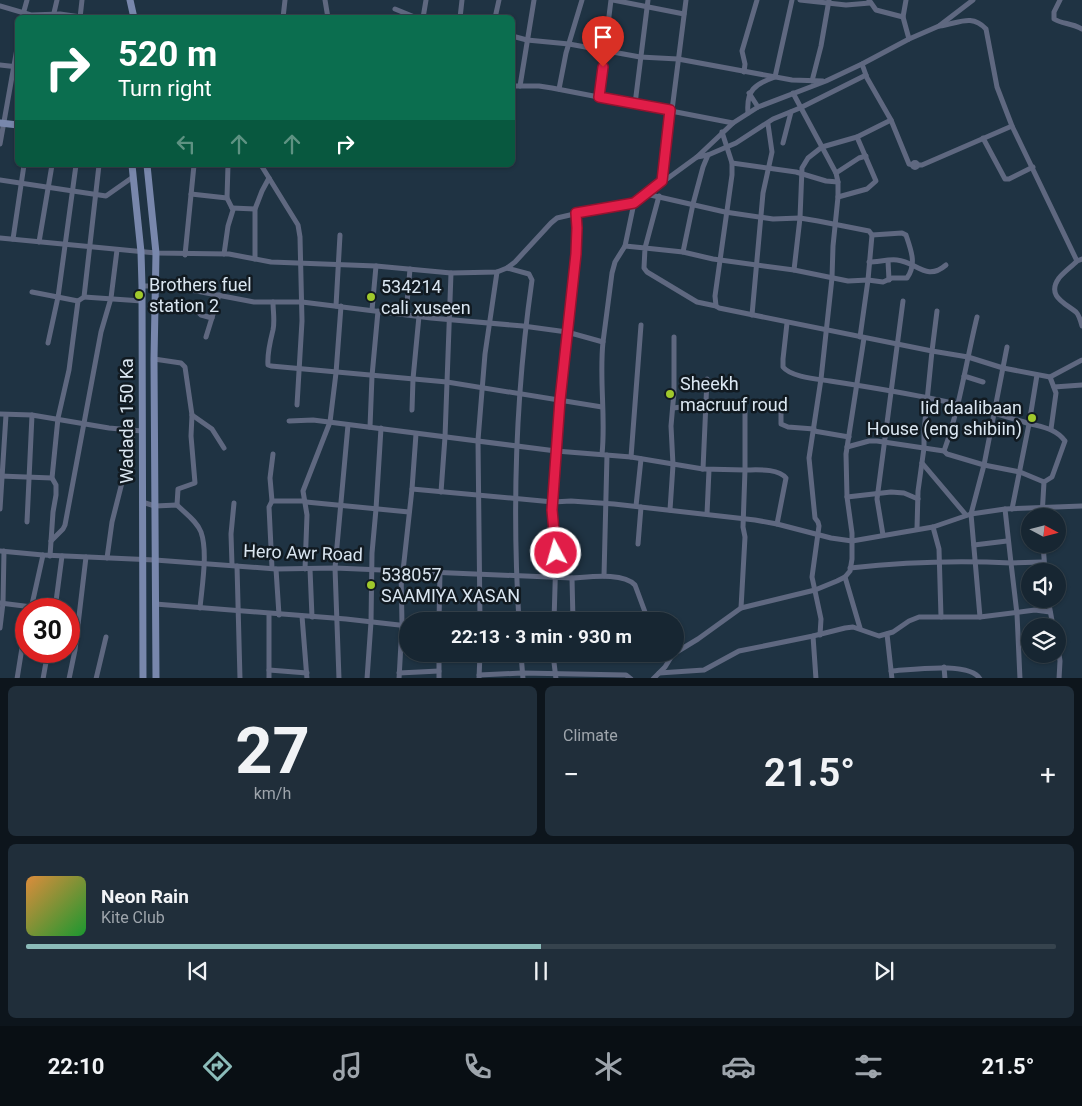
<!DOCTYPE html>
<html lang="en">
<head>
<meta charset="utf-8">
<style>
  :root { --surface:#172632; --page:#202e3a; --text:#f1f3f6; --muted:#9ea5ac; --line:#36434d; --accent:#8bbbb9 }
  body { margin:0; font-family:Roboto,sans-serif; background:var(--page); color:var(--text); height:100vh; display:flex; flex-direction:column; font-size:19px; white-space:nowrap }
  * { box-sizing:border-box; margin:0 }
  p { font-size:16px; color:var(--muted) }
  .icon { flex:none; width:28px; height:28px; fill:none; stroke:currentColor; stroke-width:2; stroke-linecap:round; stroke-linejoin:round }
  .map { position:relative; height:678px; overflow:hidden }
  .side { display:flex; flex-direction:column; gap:8px; padding:8px; background:#0d151c; flex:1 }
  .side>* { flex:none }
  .guide { position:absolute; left:15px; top:15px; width:500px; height:152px; border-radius:8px; box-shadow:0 1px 4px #0004,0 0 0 1px var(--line); background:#0b6e4f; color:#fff; overflow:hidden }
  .needle { width:32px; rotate:97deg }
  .tools { position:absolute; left:1021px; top:508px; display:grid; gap:10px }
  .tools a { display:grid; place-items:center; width:45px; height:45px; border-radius:50%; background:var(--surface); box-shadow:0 1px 4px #0004,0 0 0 1px var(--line); font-size:25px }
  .speed { position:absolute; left:15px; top:598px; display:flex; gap:10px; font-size:25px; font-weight:700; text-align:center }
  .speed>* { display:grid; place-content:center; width:65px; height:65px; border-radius:50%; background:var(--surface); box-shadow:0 1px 4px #0004,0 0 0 1px var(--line); line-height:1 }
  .speed .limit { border:8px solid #d22; background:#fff; color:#111 }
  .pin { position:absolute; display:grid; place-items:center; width:42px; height:42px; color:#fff; margin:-51px -21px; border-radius:50% 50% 50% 0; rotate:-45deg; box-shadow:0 0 5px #0007 }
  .pin .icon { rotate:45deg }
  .me { position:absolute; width:55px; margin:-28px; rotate:354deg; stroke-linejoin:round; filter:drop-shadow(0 0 4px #0008) }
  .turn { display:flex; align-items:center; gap:18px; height:105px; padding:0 20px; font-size:22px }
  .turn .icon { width:65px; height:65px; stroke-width:2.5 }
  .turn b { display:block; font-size:35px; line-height:42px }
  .lanes { display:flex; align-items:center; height:48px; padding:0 20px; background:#0003; justify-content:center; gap:25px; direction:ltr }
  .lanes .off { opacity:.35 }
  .big { font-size:38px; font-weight:700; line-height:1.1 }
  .side .card { flex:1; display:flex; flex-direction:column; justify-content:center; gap:8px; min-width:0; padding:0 18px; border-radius:8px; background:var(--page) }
  .side .dial { align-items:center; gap:0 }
  .dial b { font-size:65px; line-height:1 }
  .song { display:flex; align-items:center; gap:15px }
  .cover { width:60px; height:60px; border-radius:8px; background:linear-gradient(135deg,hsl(30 70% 55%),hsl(130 70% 35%)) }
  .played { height:5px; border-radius:2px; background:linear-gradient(90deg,var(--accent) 50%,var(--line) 50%) }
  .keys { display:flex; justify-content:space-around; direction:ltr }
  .heat { display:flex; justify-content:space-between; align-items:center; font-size:28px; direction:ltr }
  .side .tiles { flex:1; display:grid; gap:8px; grid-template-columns:1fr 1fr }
  .card:last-child { grid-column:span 2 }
  .trip { position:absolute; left:399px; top:612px; width:285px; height:50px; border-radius:25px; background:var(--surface); box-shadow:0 1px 4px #0004,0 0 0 1px var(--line); font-weight:700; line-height:50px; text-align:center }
  .dock { display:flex; height:80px; justify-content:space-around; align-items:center; background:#090f14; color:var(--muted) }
  .dock .icon { width:35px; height:35px }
  .dock .on { color:var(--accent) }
  .dock b { font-size:22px; color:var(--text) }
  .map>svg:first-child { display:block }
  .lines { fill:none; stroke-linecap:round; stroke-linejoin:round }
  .street { stroke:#5f6880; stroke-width:5 }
  .secondary { stroke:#7887ac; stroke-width:7 }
  .route-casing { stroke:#92132f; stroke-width:12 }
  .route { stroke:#e11d48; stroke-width:9 }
  .poi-dot { fill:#a0c92c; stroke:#111a21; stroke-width:2 }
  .labels { text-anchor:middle; stroke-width:5; stroke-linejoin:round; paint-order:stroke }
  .poi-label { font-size:18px; fill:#dae6f1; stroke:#111a21; text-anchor:start }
  .street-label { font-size:18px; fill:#dae6f1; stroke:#111a21 }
</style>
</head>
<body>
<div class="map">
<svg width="1082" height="679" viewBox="0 0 1082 679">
  <rect width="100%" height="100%" fill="#1f3343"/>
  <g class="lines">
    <g class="street">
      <polyline points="325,0 328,18"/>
      <polyline points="613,0 684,14"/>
      <polyline points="800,0 846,5 870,3"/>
      <polyline points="869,0 876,10 903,17 909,39"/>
      <path d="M 1060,0 L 1054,12 L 1054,19 C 1062,24 1072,23 1082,29"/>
      <polyline points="0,6 31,15 60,14 88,18"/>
      <polyline points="395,9 417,18"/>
      <polyline points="53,17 57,0"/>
      <polyline points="903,17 906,0"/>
      <polyline points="22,18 27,0"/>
      <polyline points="80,18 82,0"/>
      <polyline points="283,18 285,0"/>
      <polyline points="423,18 426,0"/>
      <polyline points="460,18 462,0"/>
      <polyline points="495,18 499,0"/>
      <path d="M 939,26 C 958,24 971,13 986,29 L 997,87 L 1012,126 L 1077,261 L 1082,259"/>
      <polyline points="512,36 527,40 569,44 640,57 678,59 792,80 823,81"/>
      <polyline points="0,65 18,67"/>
      <polyline points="744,72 745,64 742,51 757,0"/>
      <polyline points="812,81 821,46 829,0"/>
      <polyline points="512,86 539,86 552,88 733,123"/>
      <polyline points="520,86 534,0"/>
      <polyline points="559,89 566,53 582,0"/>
      <polyline points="749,93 758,107"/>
      <polyline points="793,93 836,173 838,182 838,197 833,246 832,278 821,379 809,458 815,518 818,522 819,526 812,577 821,619 820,635"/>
      <polyline points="599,97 611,0"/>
      <polyline points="635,104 648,0"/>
      <path d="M 748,113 C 746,90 755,84 775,77 L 792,0"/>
      <polyline points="891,120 909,164 913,165"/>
      <polyline points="722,132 732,163 732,175 715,296 716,306 719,308 932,351 924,431 924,448 918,491 917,529"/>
      <polyline points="983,138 1005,179 1009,179 1033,167"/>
      <polyline points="783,143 791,112"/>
      <polyline points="0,144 18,43"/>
      <path d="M 708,155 L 703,167 L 693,204 L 683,252 L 713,259 L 794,270 L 848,281 L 868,280 L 883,282 L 892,278 L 907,278 C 917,264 911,250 906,235 L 902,233 L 872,235"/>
      <polyline points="697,157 708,155 736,143 773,119 800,108 866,75"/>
      <circle cx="915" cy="165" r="2.5"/>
      <polyline points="732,163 796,172 826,181 838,182"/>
      <polyline points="261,165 298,225 300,237 302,321 297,405"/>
      <polyline points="918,165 922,165 1012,126"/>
      <polyline points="836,173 859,158 866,156"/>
      <polyline points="0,180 106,196 133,177"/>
      <polyline points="663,181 686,0"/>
      <polyline points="191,194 227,198"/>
      <polyline points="646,194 725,212 773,219 800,218 818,221 869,231 872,235 868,280 860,337"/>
      <polyline points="659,196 645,248 683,252"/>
      <polyline points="838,197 867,189 876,181 857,137"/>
      <polyline points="232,208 255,209"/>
      <polyline points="0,238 156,253 229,254 271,262 376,266 451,273 497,272 507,268 515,262 551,223 557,218 604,207 623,206 634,203 697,157 733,123 758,107 826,81 862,64 909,39 939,26 973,0"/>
      <polyline points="13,239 24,165"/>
      <polyline points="39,242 52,165"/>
      <polyline points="625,246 634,203"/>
      <polyline points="224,254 228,226 233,210 227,198 228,165"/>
      <polyline points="185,255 194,165"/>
      <polyline points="255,259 255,209 262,191 269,178"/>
      <polyline points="888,261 889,280"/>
      <path d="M 1077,261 C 1071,267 1064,272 1059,278 C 1046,296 1065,303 1076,312 C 1079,315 1081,322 1082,326"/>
      <path d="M 869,262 C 878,262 888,259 897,260 C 917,262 926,282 946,265"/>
      <path d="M 507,268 L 529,274 L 532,280 C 516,392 512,508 519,621"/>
      <polyline points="794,270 800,218 802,168 808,158 822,147 857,137 891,120 867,78 862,64"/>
      <path d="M 142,286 L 170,286 L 254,302 L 302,302 L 431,318 L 523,326 L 567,332 L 603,342 C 599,380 606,417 602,454"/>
      <polyline points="32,292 78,301"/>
      <polyline points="84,297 142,301"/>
      <path d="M 273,302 C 273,311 275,321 273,330 C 270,342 267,353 268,365 L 271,366 L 447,382 L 602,407"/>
      <polyline points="191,305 201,315 212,318"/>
      <polyline points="336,306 340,235"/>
      <polyline points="372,310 376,266"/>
      <polyline points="937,311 932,351 968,357 1003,368 1050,377 1082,360"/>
      <polyline points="406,314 410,269"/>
      <polyline points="752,315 763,193 772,152 768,124"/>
      <path d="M 787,323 L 783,359 L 783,367 C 791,377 817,379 830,381 C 895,391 961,402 1024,422 C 1039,427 1055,427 1065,441 L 1052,477 L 1044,482 L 1042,516"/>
      <polyline points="206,337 219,295"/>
      <polyline points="603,342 612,273 615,262 625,246 645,248 644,268 647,272 697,302 716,306"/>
      <polyline points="48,343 58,297 76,165"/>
      <polyline points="154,359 181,363 185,367 192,415 191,436 195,483 178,489 177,505"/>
      <polyline points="964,376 983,382"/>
      <polyline points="1050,377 1056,393 1051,429"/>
      <polyline points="1054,387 1082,385"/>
      <polyline points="781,402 781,424 788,427 814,429"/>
      <polyline points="673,408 706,404"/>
      <polyline points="412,410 413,379 419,316"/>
      <path d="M 745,411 L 745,470 C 757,470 778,468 786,478 L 777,524"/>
      <polyline points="0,414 32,415 109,428 142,431"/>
      <polyline points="192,415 212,429 224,448"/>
      <polyline points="289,421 313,420 556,451 631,457 703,469 745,470 743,527 745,537 741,608"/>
      <polyline points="370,427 372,376 378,311"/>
      <polyline points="814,431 849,437"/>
      <polyline points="847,447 869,441 877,441 944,451 947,454 984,465 1020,472 1044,482"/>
      <path d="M 944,451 C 960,407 966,362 977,317"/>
      <polyline points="631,457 641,325"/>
      <polyline points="922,463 966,515"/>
      <polyline points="703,469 707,379"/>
      <polyline points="0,476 52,478"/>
      <polyline points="412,489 416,434"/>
      <polyline points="441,492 445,437 451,273"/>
      <polyline points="847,497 891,492 904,493 918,499"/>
      <polyline points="272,501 305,501"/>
      <path d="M 142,502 L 155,506 L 177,505 C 185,513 197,521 201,532 C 208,552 202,586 200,608"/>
      <polyline points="306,502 409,512"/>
      <polyline points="636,506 641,459"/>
      <polyline points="0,509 6,415"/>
      <polyline points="1005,509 1011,563 1043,562"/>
      <polyline points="1012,509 1029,424 1037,375"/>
      <polyline points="670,510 673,465 671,426 674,392 674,337"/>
      <polyline points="707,514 709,470"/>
      <polyline points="27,522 32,415"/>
      <polyline points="933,527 939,549 941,617"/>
      <polyline points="883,535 877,499 903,301"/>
      <polyline points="51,541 63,529 65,525 101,332 111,298 117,250"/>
      <polyline points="638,544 641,507"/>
      <polyline points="1043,544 1045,571"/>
      <polyline points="974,545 1007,541"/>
      <path d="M 0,551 L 43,555 L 155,560 L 276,569 L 335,568 L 572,578 C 589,577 623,572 635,585 L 648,620"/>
      <polyline points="50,556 53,512 56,495 56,485 52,478 58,418 69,370 78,301 84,297 99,165"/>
      <polyline points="107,558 112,522 131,447 133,430"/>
      <polyline points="232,565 231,534 234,503"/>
      <polyline points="237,566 240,679"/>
      <polyline points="272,568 269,507 272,501 270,478 273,454"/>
      <path d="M 850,568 C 904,562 957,560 1011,563 L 1017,614 L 1020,679"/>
      <polyline points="276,569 279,615"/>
      <polyline points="305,569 307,515 303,491 330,422 336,373 341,306"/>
      <polyline points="310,569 312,617"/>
      <polyline points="403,571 412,489 553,502 571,501 614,504 755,520 777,524 831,538 852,541 933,527 971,514 1005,509 1082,506"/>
      <polyline points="604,576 607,455"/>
      <polyline points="845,577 860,628"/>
      <polyline points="572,578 573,621"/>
      <polyline points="1048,599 1053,626"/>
      <polyline points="0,603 48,609"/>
      <polyline points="155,604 346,619 408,626"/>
      <polyline points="31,609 43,555"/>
      <polyline points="55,609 62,556"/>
      <polyline points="269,614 269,679"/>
      <polyline points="302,616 307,679"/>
      <polyline points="980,617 971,514 984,465 1007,347"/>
      <polyline points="439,621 440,572"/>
      <polyline points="480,621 478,440 485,354 497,272"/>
      <polyline points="554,621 556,553 552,510 560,400 576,254 577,228 576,213"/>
      <polyline points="69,622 78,623"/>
      <polyline points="0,628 3,603 4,551"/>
      <polyline points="887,634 892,679"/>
      <polyline points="813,636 816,679"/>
      <polyline points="1058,648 1060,661 1059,679"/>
      <polyline points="675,653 698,639 741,608 815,590 837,581 845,577 850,571 852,559 852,533 847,497 846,454 864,338"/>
      <polyline points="439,654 439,679"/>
      <polyline points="521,654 523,679"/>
      <polyline points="553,654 556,679"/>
      <polyline points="944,667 945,679"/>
      <polyline points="269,670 307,673"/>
      <path d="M 891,671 C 910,670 970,661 980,679"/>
      <polyline points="399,673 439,671"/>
      <polyline points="659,673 704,670 739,651 813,636 845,628 853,627 879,636 893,632 909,621 919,617 980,617 1035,610 1050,612"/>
      <polyline points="479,675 522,673 626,675 631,679"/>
      <polyline points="479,678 480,654"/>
      <polyline points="17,679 26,623"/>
      <polyline points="43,679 48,651"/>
      <polyline points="69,679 75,650 86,557"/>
      <polyline points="96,679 106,637"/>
      <polyline points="339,679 335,568 348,425"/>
      <polyline points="367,679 371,622 372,553 376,509 381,428"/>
      <polyline points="399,679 402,625 401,570"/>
      <polyline points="653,679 665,667 673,654"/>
    </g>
    <g class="secondary">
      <polyline points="130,0 134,18"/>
      <polyline points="0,123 18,125"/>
      <polyline points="132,165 141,252 142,286 143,679"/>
      <polyline points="147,165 156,253 154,359 156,679"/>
    </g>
  </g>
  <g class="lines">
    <g class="route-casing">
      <polyline id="route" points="556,553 552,510 560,400 576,254 577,228 576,213 634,203 662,181 670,110 599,97 603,67"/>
    </g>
    <use href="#route" class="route"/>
  </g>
  <g class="poi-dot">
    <circle cx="139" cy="295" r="5"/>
    <circle cx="371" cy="297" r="5"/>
    <circle cx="670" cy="394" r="5"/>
    <circle cx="1032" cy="418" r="5"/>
    <circle cx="371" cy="585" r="5"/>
  </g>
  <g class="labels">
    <g class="poi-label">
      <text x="149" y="291">Brothers fuel<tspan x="149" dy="21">station 2</tspan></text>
      <text x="381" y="293">534214<tspan x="381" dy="21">cali xuseen</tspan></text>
      <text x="680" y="390">Sheekh<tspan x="680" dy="21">macruuf roud</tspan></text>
      <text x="1022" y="414" text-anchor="end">Iid daalibaan<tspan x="1022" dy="21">House (eng shibiin)</tspan></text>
      <text x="381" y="581">538057<tspan x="381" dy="21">SAAMIYA XASAN</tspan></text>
    </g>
    <g class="street-label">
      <text transform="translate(127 421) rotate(-90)" y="6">Wadada 150 Ka</text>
      <text transform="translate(303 553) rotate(2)" y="6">Hero Awr Road</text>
    </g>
  </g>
</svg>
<div class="tools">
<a><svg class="needle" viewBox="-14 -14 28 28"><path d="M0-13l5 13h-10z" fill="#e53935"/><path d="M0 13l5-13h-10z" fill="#9ea5ac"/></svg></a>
<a><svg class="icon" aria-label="sound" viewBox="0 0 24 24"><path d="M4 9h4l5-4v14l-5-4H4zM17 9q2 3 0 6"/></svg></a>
<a><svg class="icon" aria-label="layers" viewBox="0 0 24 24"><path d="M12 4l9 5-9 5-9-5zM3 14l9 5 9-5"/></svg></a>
</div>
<div class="speed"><div class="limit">30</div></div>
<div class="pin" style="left:603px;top:67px;background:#d93025"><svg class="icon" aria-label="arrive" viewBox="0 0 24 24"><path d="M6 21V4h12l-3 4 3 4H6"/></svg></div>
<svg class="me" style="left:556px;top:553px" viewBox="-20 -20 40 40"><circle r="17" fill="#e11d48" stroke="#fff" stroke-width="3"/><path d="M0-11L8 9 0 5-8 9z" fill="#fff"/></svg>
<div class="trip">22:13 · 3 min · 930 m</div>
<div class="guide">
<div class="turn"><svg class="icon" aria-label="right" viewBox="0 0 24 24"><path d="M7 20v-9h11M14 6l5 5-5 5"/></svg><div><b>520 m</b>Turn right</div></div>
<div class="lanes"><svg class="icon off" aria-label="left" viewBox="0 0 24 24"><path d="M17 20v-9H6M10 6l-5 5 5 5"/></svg><svg class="icon off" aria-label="ahead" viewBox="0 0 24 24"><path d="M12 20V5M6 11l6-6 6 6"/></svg><svg class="icon off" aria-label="ahead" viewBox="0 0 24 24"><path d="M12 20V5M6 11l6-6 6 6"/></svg><svg class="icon" aria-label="right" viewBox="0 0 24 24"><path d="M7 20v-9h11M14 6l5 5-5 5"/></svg></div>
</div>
</div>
<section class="side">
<div class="tiles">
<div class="card dial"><b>27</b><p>km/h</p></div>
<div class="card"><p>Climate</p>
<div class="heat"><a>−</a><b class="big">21.5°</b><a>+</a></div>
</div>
<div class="card">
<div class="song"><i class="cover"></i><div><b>Neon Rain</b><p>Kite Club</p></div></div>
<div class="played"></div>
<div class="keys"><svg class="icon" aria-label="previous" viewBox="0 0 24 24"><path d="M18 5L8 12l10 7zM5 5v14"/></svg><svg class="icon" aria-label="pause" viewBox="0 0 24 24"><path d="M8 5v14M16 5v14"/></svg><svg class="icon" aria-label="next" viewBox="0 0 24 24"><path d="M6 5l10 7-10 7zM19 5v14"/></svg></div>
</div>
</div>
</section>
<nav class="dock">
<b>22:10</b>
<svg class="icon on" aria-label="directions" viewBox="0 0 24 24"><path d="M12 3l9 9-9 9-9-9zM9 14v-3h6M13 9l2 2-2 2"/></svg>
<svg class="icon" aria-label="music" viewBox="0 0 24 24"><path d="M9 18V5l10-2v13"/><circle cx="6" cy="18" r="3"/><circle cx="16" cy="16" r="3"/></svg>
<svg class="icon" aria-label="phone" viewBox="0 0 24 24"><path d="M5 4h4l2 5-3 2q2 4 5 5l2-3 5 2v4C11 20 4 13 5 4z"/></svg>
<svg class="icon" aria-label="climate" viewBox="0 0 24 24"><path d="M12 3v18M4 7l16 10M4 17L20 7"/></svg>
<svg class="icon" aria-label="car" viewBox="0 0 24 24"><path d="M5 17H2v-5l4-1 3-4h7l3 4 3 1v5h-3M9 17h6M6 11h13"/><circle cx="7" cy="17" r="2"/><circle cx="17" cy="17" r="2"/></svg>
<svg class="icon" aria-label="filters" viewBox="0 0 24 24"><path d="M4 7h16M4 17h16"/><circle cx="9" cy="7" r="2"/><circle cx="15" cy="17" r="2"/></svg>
<b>21.5°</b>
</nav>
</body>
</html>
